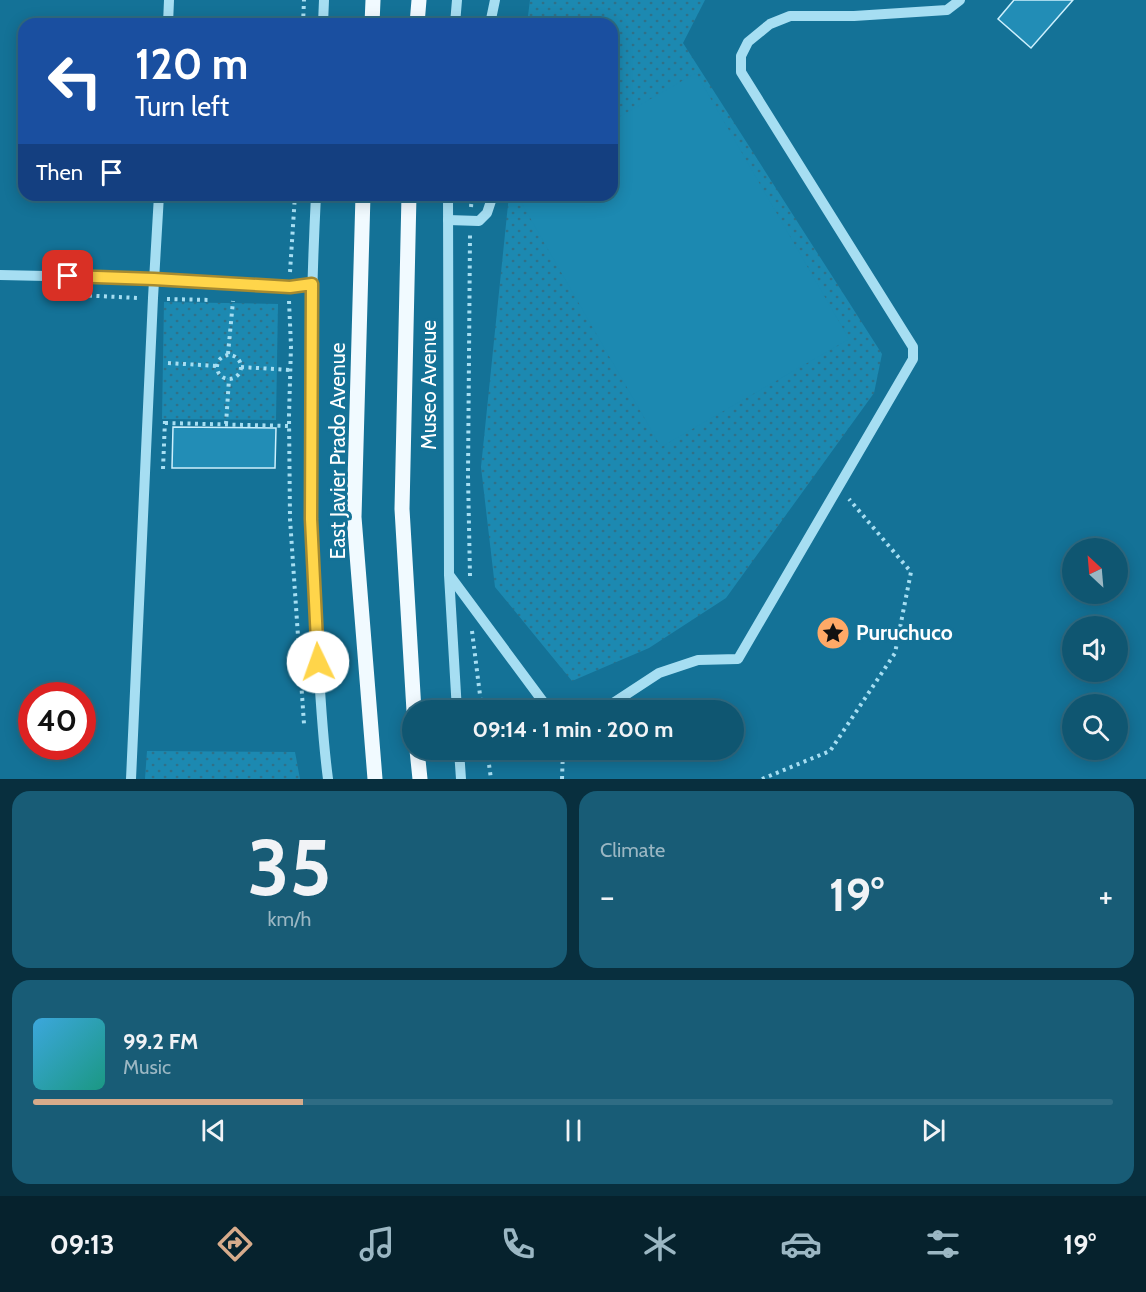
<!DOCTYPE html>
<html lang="en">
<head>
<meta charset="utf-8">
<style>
  :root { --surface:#0f5671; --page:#185c76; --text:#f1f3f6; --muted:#9bb7c3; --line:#2f6c84; --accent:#d6ab8b }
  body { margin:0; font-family:Cabin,sans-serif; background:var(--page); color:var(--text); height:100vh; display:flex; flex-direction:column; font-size:22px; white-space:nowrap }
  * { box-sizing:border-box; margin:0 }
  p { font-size:20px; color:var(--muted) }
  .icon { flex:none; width:33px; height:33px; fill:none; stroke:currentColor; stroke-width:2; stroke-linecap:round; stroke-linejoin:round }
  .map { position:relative; height:779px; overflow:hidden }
  .side { display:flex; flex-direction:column; gap:12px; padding:12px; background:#082f3e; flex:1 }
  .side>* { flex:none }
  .top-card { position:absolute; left:18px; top:18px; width:600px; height:183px; border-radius:18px; box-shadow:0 3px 15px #0003,0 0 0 2px var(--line); background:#1a4fa0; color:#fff; overflow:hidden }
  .needle { width:39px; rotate:334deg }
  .fabs { position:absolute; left:1062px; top:538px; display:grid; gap:12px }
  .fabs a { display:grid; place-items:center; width:66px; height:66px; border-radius:50%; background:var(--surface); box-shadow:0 3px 15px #0003,0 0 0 2px var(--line); font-size:30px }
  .speed { position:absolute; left:18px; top:682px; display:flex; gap:12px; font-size:30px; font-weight:700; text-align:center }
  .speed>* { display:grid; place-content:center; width:78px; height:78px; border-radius:50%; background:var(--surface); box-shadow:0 3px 15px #0003,0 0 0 2px var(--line); line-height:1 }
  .speed .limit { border:9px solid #d22; background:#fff; color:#111 }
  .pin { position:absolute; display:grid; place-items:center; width:51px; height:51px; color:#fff; margin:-26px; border-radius:12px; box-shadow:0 3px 9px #0006 }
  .me { position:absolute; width:66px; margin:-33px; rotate:357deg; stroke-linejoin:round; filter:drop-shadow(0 0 4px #0008) }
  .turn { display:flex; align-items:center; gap:21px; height:126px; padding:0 18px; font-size:27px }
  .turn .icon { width:78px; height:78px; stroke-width:2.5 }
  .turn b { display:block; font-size:42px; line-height:51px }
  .then { display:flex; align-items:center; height:57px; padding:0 18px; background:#0003; gap:12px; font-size:22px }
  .big { font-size:45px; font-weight:700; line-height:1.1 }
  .side .widget { flex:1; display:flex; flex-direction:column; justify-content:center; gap:9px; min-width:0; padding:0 21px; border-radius:18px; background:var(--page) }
  .side .dial { align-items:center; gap:0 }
  .dial b { font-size:78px; line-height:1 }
  .song { display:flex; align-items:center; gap:18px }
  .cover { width:72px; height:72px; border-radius:9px; background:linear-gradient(135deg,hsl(200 70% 55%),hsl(170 70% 35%)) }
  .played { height:6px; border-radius:3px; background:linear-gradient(90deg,var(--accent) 25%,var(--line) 25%) }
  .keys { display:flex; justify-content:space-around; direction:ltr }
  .heat { display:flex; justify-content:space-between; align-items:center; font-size:33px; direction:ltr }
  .side .tiles { flex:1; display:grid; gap:12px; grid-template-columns:1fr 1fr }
  .widget:last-child { grid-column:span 2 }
  .trip { position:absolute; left:402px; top:700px; width:342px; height:60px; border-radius:30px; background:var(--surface); box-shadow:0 3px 15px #0003,0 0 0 2px var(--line); font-weight:700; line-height:60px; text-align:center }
  .tab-bar { display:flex; height:96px; justify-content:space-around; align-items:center; background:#06222d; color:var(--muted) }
  .tab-bar .icon { width:42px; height:42px }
  .tab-bar .active { color:var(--accent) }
  .tab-bar b { font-size:27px; color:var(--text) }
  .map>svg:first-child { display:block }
  .grass { fill:url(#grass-dots) }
  .garden { fill:#1c89b1 }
  .building { fill:#228db6; stroke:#cdf0fd; stroke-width:1.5 }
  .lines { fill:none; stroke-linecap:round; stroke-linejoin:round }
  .path { stroke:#a6def2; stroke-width:4; stroke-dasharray:3 4.5; stroke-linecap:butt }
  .minor { stroke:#a6def2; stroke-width:10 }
  .major { stroke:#f1faff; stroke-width:15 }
  .route-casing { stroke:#a68a30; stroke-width:15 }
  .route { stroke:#ffd54a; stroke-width:10 }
  .labels { text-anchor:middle; stroke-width:6; stroke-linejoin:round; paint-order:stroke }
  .street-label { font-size:21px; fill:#fff; stroke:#147297 }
  .poi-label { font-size:21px; font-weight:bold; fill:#fff; stroke:#147297; text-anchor:start }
</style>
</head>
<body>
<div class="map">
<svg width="1146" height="779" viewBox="0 0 1146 779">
  <defs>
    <pattern id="grass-dots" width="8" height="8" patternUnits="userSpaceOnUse" patternTransform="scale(1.5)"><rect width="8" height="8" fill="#1c89b1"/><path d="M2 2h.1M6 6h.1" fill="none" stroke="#2f7189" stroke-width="1.8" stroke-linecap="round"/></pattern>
  </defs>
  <rect width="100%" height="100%" fill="#147297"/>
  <g class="grass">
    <polygon points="530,0 705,0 683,43 882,354 874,393 726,598 649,648 572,681 495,587 481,467 509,195 612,195 612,24 527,24"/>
    <polygon points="164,302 278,304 276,420 162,419"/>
    <polygon points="147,751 295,752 300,779 145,779"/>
  </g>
  <polygon class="garden" points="696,73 849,339 661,447 517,195 612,195 612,121"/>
  <g class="building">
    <polygon points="1014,0 1073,0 1031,48 998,19"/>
    <polygon points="173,427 276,428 275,468 172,468"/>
  </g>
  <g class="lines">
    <g class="path">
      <polyline points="303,24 304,0"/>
      <polyline points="471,207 472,195"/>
      <polyline points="290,272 295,195"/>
      <polyline points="59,294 138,298"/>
      <polyline points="167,299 210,300"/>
      <polyline points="289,301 291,346 289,416 290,519 304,724"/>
      <polyline points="228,354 233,301"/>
      <circle cx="229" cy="367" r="12"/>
      <polyline points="168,363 217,366"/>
      <polyline points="241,367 290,370"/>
      <polyline points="165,423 289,426"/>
      <polyline points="226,424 229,379"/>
      <polyline points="163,469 165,420"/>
      <polyline points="470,576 468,476 470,235"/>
      <polyline points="472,631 482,711"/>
      <polyline points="487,750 491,779"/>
      <polyline points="562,779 563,750"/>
      <polyline points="762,779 830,751 895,653 911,572 849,499"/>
    </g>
    <g class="minor">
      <polyline points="168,24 169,0"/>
      <polyline points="323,24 324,0"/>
      <polyline points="455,24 457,0"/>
      <polyline points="490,24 495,0"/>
      <path d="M 316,195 C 309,336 308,478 316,620 C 319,673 321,726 328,779"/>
      <polyline points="448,195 449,575 457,711"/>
      <polyline points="448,220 479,221 487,213 493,195"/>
      <polyline points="0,275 138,278 290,287 312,284"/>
      <polyline points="450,576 550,711"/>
      <polyline points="601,711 659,673 698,660 738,659 913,359 913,347 741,72 741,56 748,42 770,24 790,16 854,16 947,10 960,0"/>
      <polyline points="459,750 461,779"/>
      <polyline points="131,779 153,298 159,195"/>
    </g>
    <g class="major">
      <polyline points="372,24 373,0"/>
      <polyline points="417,24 419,0"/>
      <polyline points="363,195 354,517 375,779"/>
      <polyline points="409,195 402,509 414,711"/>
      <polyline points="417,750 420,779"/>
    </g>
  </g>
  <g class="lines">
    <g class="route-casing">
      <polyline id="route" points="68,276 154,279 290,287 312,284 311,519 318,662"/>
    </g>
    <use href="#route" class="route"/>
  </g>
  <defs>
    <g id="sight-disc" transform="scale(1.725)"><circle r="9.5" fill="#ffa967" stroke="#147297"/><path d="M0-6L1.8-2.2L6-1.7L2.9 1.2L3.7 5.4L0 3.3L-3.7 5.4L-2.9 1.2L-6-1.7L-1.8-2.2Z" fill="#111"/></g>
  </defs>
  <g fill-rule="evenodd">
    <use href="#sight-disc" x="833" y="633"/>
  </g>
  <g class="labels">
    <g class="street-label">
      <text transform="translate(429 385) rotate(-90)" y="7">Museo Avenue</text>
      <text transform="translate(338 451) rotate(-90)" y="7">East Javier Prado Avenue</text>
    </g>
    <g class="poi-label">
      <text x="856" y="640">Puruchuco</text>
    </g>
  </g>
</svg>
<div class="fabs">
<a><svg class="needle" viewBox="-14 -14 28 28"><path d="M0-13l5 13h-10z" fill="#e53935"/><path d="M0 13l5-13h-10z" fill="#9bb7c3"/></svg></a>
<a><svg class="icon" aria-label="sound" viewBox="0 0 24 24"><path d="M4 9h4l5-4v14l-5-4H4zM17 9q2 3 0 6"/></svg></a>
<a><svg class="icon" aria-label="search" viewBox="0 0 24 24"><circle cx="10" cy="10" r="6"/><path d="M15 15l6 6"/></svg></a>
</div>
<div class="speed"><div class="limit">40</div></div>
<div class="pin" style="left:68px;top:276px;background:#d93025"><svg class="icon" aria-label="arrive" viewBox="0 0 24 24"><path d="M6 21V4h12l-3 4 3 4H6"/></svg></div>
<svg class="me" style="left:318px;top:662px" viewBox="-20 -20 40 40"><circle r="19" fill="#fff"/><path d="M0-13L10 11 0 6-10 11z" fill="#ffd54a"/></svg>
<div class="trip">09:14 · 1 min · 200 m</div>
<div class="top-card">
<div class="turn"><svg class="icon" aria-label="left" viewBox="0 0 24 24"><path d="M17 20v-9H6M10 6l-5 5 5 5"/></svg><div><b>120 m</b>Turn left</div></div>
<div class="then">Then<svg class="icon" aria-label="arrive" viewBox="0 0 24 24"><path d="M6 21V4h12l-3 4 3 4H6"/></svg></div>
</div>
</div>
<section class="side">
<div class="tiles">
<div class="widget dial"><b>35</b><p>km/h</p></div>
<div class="widget"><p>Climate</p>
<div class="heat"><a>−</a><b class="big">19°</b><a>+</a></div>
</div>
<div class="widget">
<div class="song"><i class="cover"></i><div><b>99.2 FM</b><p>Music</p></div></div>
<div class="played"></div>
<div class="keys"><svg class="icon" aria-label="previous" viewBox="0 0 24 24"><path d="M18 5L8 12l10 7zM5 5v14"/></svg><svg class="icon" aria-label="pause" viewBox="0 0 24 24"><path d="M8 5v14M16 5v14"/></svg><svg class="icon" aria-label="next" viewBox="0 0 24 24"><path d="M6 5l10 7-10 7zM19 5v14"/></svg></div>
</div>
</div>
</section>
<nav class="tab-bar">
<b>09:13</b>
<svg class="icon active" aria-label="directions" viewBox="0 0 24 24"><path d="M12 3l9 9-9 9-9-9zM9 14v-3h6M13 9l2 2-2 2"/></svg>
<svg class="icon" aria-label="music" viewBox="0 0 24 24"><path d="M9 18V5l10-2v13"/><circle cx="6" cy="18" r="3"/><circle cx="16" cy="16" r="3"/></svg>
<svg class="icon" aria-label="phone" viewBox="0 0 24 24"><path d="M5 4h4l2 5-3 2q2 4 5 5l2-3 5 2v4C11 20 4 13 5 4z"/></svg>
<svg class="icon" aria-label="climate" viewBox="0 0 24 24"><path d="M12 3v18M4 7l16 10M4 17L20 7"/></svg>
<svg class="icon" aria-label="car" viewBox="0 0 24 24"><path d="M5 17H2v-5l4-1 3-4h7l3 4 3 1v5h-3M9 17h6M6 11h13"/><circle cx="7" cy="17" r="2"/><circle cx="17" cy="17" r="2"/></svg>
<svg class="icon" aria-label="filters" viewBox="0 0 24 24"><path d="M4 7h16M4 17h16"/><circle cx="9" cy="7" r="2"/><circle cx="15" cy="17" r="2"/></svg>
<b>19°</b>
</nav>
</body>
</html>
